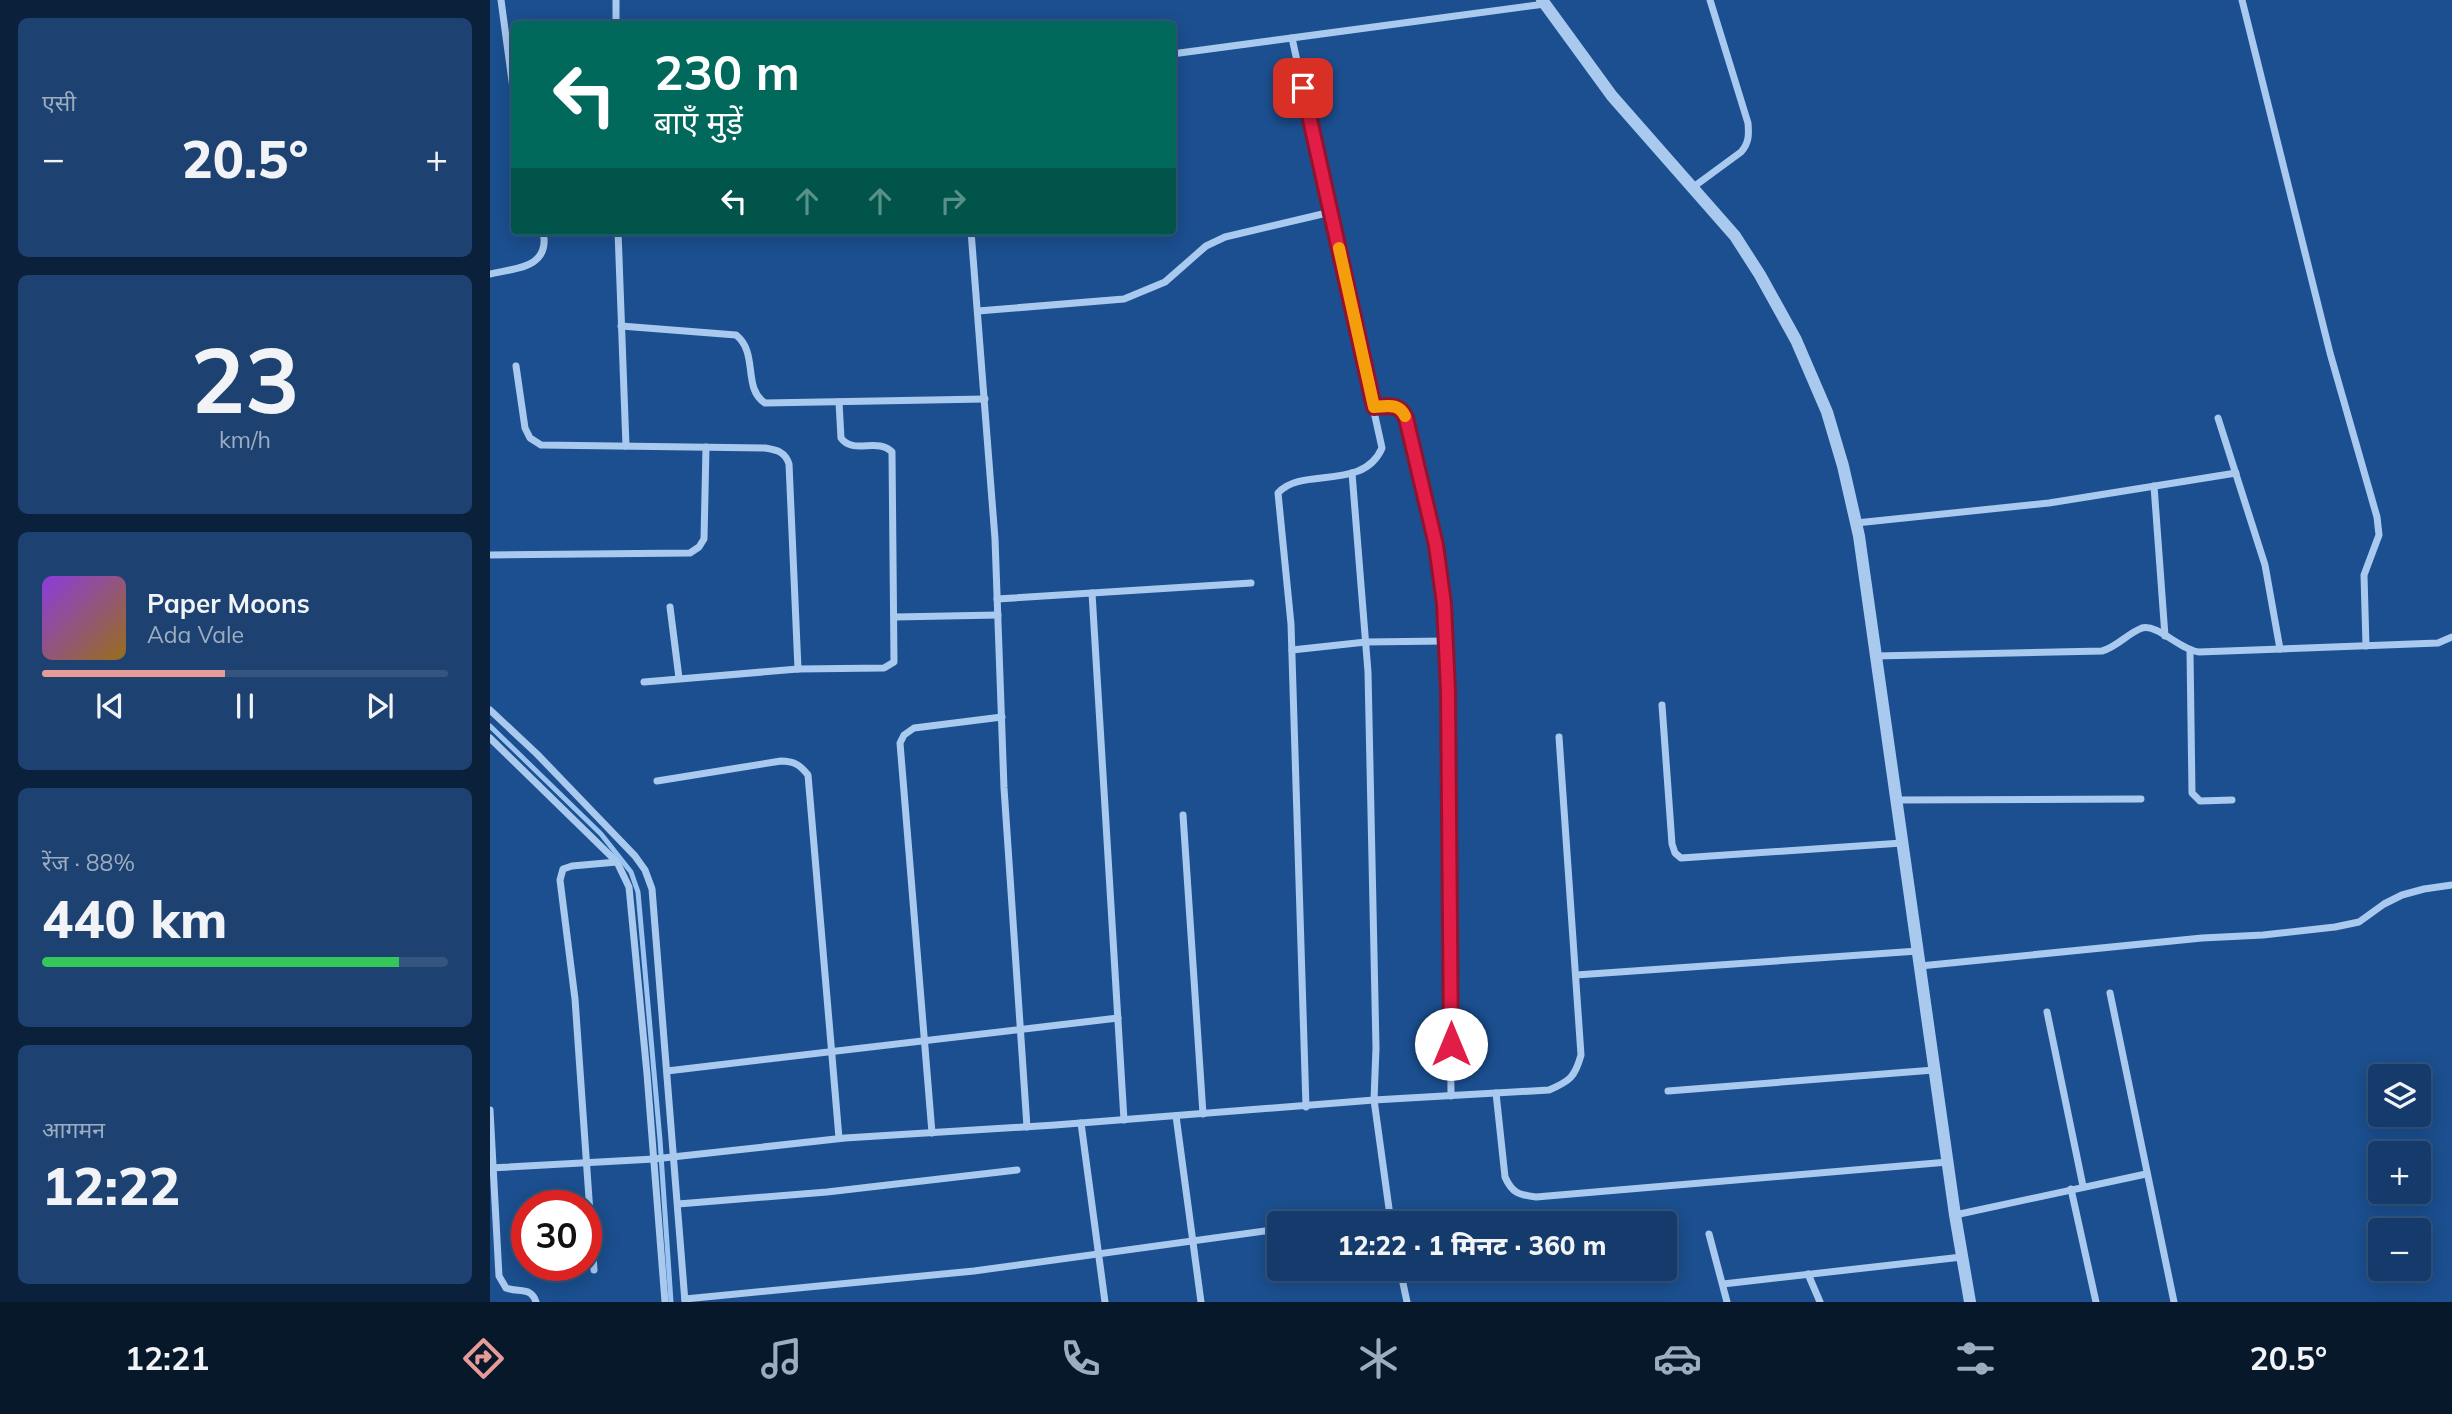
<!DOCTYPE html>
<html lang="hi">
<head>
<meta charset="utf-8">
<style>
  :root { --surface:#143b6b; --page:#1d4271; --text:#f1f3f6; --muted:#9dadc1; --line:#33557e; --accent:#e69b98 }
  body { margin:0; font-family:Mulish,"Noto Sans Devanagari",sans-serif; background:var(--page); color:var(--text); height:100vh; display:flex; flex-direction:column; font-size:26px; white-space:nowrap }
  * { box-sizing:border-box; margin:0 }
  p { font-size:23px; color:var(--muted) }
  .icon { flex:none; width:38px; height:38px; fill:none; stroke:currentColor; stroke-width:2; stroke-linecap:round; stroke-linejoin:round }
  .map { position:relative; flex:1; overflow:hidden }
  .sheet { display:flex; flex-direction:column; gap:18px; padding:18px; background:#0b203b; width:490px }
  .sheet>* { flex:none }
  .banner { position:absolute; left:21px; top:21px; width:665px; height:214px; border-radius:7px; box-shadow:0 4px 18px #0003,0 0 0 2px var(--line); background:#00695c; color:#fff; overflow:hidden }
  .fabs { position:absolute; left:1878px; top:1064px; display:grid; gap:14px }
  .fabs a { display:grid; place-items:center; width:63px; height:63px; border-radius:7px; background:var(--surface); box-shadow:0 4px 18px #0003,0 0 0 2px var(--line); font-size:35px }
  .speed { position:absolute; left:21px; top:1190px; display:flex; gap:14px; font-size:35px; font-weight:700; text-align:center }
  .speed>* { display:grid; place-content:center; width:91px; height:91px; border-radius:50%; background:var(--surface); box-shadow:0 4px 18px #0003,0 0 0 2px var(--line); line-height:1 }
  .speed .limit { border:10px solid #d22; background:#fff; color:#111 }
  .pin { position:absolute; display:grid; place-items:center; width:60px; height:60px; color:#fff; margin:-30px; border-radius:14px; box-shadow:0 4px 10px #0006 }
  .me { position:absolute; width:77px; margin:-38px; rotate:0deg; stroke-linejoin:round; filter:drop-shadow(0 0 5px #0008) }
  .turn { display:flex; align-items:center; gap:24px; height:147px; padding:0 28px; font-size:32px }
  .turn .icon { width:91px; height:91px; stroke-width:2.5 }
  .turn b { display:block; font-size:49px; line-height:60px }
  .lanes { display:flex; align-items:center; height:66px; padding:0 28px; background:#0003; justify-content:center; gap:35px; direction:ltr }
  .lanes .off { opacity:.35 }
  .big { font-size:52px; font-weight:800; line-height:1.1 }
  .sheet .card { flex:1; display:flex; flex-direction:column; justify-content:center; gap:10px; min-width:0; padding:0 24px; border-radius:10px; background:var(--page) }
  .sheet .dial { align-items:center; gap:0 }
  .dial b { font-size:91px; line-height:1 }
  .song { display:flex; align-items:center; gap:21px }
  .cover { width:84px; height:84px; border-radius:10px; background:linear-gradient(135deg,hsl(270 70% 55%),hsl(40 70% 35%)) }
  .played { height:7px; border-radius:4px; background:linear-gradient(90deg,var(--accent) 45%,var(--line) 45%) }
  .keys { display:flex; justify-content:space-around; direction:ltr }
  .heat { display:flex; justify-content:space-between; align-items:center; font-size:38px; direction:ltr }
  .charge { height:10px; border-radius:5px; background:linear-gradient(90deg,#34c759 88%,var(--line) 0) }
  .trip { position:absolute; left:777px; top:1211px; width:410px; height:70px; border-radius:7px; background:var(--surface); box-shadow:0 4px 18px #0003,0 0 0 2px var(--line); font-weight:800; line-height:70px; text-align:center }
  .tabs { display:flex; height:112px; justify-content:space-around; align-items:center; background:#08182b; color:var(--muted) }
  .tabs .icon { width:49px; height:49px }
  .tabs .selected { color:var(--accent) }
  .tabs b { font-size:32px; color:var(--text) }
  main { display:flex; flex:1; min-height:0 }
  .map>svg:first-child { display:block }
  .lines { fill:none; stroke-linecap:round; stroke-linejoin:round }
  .stream { stroke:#9cc4f0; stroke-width:5 }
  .minor { stroke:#a9c9ee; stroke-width:7 }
  .tertiary { stroke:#a9c9ee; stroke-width:12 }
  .route-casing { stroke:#92132f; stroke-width:18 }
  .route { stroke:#e11d48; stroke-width:12 }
  .slow { stroke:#f59e0b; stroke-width:12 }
</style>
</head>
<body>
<main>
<section class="sheet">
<div class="card"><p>एसी</p>
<div class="heat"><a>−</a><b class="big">20.5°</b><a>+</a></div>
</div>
<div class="card dial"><b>23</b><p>km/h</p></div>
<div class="card">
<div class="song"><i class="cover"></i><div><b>Paper Moons</b><p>Ada Vale</p></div></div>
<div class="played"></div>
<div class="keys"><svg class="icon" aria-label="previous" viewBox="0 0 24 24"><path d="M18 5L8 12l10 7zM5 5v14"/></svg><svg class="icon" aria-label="pause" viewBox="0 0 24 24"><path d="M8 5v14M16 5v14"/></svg><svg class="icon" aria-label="next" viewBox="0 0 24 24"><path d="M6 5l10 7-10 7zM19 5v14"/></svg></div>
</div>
<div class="card"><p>रेंज · 88%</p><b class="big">440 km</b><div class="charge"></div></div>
<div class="card"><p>आगमन</p><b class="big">12:22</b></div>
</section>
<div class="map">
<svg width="1962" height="1302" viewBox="0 0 1962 1302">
  <rect width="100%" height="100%" fill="#1b4f8f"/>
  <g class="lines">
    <polyline class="stream" points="0,726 111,834 141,872 148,892 170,1140 181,1302"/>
    <g class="minor">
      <polyline points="11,0 24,96"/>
      <polyline points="126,0 126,24"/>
      <polyline points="1752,0 1840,353 1887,517 1889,535 1874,575 1876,646"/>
      <path d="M 802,38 L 892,448 C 873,492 812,466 788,493 L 801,624 L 816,1107"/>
      <polyline points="682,54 1055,4"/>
      <path d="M 1202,188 L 1251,152 C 1259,143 1259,135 1258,123 L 1220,0"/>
      <polyline points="128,231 136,446"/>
      <polyline points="481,231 505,539 514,788 537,1127"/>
      <path d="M 0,274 C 26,268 61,268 53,231"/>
      <polyline points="488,311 634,299 675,282 716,246 735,237 841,212"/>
      <path d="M 131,326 L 246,335 C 269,353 252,388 275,403 L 495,399"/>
      <path d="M 26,366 L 35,428 L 40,438 L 51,445 L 275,448 C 286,450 295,451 299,464 L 308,669"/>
      <path d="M 885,407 C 899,406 909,403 916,418 L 946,545 L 954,604 L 958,691 L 961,1096"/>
      <polyline points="1728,418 1775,565 1790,649"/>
      <polyline points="862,473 878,672 886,1048 884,1100 901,1223"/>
      <polyline points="1664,486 1675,636"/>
      <polyline points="1366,523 1559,503 1746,473"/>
      <polyline points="0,555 200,553 209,547 214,539 216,447"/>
      <polyline points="602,593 634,1120"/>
      <polyline points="507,599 761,583"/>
      <polyline points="180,607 189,678"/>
      <polyline points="405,617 508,615"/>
      <polyline points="802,650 876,642 955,641"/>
      <polyline points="1700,651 1702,793 1710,801 1742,800"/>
      <path d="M 1386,656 L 1612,651 C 1627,647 1638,633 1652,628 C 1668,624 1690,650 1709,652 L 1948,643 L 1962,637"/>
      <path d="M 154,682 L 308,669 L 394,668 L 404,662 L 402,452 C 388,437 363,455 351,438 L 349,402"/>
      <polyline points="1172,705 1182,844 1185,853 1191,858 1412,843"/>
      <polyline points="0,710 47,754 145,856 155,870 162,889 195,1302"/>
      <polyline points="0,738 127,862 139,887 157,1074 175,1302"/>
      <path d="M 167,781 L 291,761 C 304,761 310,765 318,775 L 349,1138"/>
      <polyline points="1406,800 1651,799"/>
      <polyline points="693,815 713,1114"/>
      <polyline points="1430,966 1712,938 1773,935 1845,927 1869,922 1894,904 1912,895 1934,889 1962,885"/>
      <polyline points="1086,975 1428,951"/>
      <polyline points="1620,993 1684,1302"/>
      <polyline points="1557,1012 1593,1186"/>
      <polyline points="177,1071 628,1018"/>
      <polyline points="1178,1091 1444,1070"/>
      <path d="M 1006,1093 L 1015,1177 C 1022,1193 1029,1195 1046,1197 L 1458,1162"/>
      <path d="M 0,1110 L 9,1276 L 16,1288 C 28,1293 41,1286 46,1302"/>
      <polyline points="686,1116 711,1302"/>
      <polyline points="591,1123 615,1302"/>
      <polyline points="442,1133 410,743 414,735 424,728 512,717"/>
      <path d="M 0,1168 L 164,1159 L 355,1138 L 565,1125 L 884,1100 L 1059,1090 C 1080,1081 1085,1077 1091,1055 L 1069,737"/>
      <polyline points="1581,1189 1606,1302"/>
      <polyline points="188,1204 337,1192 527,1170"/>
      <polyline points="1465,1215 1656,1174"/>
      <polyline points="832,1223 900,1215"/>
      <polyline points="1219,1234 1237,1302"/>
      <polyline points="910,1269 917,1302"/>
      <polyline points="104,1270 85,999 70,880 73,869 82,866 127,862"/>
      <polyline points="1318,1274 1330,1302"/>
      <polyline points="1233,1284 1472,1257"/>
      <polyline points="195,1299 484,1271 789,1229"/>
    </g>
    <polyline class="tertiary" points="1052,0 1122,96 1245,236 1270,275 1306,340 1337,412 1353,466 1369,536 1465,1215 1480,1302"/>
  </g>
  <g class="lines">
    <g class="route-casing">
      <path id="route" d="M 813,88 L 884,407 C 899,406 909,403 916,418 L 946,545 L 954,604 L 958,691 L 961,1044"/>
    </g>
    <use href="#route" class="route"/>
    <path class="slow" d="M 849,248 L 884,407 C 898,406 909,403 915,416"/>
  </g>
</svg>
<div class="fabs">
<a><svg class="icon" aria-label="layers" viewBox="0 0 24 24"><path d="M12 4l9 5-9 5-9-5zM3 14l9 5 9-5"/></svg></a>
<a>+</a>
<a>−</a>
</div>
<div class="speed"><div class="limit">30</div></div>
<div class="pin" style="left:813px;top:88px;background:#d93025"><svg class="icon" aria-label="arrive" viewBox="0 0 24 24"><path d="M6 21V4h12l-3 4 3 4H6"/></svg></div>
<svg class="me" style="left:961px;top:1044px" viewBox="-20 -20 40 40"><circle r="19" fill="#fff"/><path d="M0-13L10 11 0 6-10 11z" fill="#e11d48"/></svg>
<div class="trip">12:22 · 1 मिनट · 360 m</div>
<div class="banner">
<div class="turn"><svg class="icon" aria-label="left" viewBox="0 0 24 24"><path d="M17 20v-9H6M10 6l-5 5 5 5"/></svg><div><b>230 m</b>बाएँ मुड़ें</div></div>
<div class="lanes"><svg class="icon" aria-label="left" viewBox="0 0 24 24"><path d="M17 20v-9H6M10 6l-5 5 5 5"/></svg><svg class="icon off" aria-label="ahead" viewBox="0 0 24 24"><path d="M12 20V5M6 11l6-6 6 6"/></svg><svg class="icon off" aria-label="ahead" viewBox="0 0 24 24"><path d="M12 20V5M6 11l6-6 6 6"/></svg><svg class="icon off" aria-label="right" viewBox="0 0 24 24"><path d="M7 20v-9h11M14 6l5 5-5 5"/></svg></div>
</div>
</div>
</main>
<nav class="tabs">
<b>12:21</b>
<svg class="icon selected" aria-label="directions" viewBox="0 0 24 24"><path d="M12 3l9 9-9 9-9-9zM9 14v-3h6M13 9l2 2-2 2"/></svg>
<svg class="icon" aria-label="music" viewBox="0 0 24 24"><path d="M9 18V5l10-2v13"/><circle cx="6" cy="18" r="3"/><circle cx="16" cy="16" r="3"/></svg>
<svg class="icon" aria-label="phone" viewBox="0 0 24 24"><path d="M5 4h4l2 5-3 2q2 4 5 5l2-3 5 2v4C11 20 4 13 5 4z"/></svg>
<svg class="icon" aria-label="climate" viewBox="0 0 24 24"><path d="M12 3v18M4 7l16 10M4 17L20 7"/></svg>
<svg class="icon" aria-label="car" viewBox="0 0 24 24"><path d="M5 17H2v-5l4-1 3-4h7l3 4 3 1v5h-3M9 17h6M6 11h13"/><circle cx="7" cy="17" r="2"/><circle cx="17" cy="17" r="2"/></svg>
<svg class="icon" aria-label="filters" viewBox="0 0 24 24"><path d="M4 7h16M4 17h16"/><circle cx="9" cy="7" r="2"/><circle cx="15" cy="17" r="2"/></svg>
<b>20.5°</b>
</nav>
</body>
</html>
